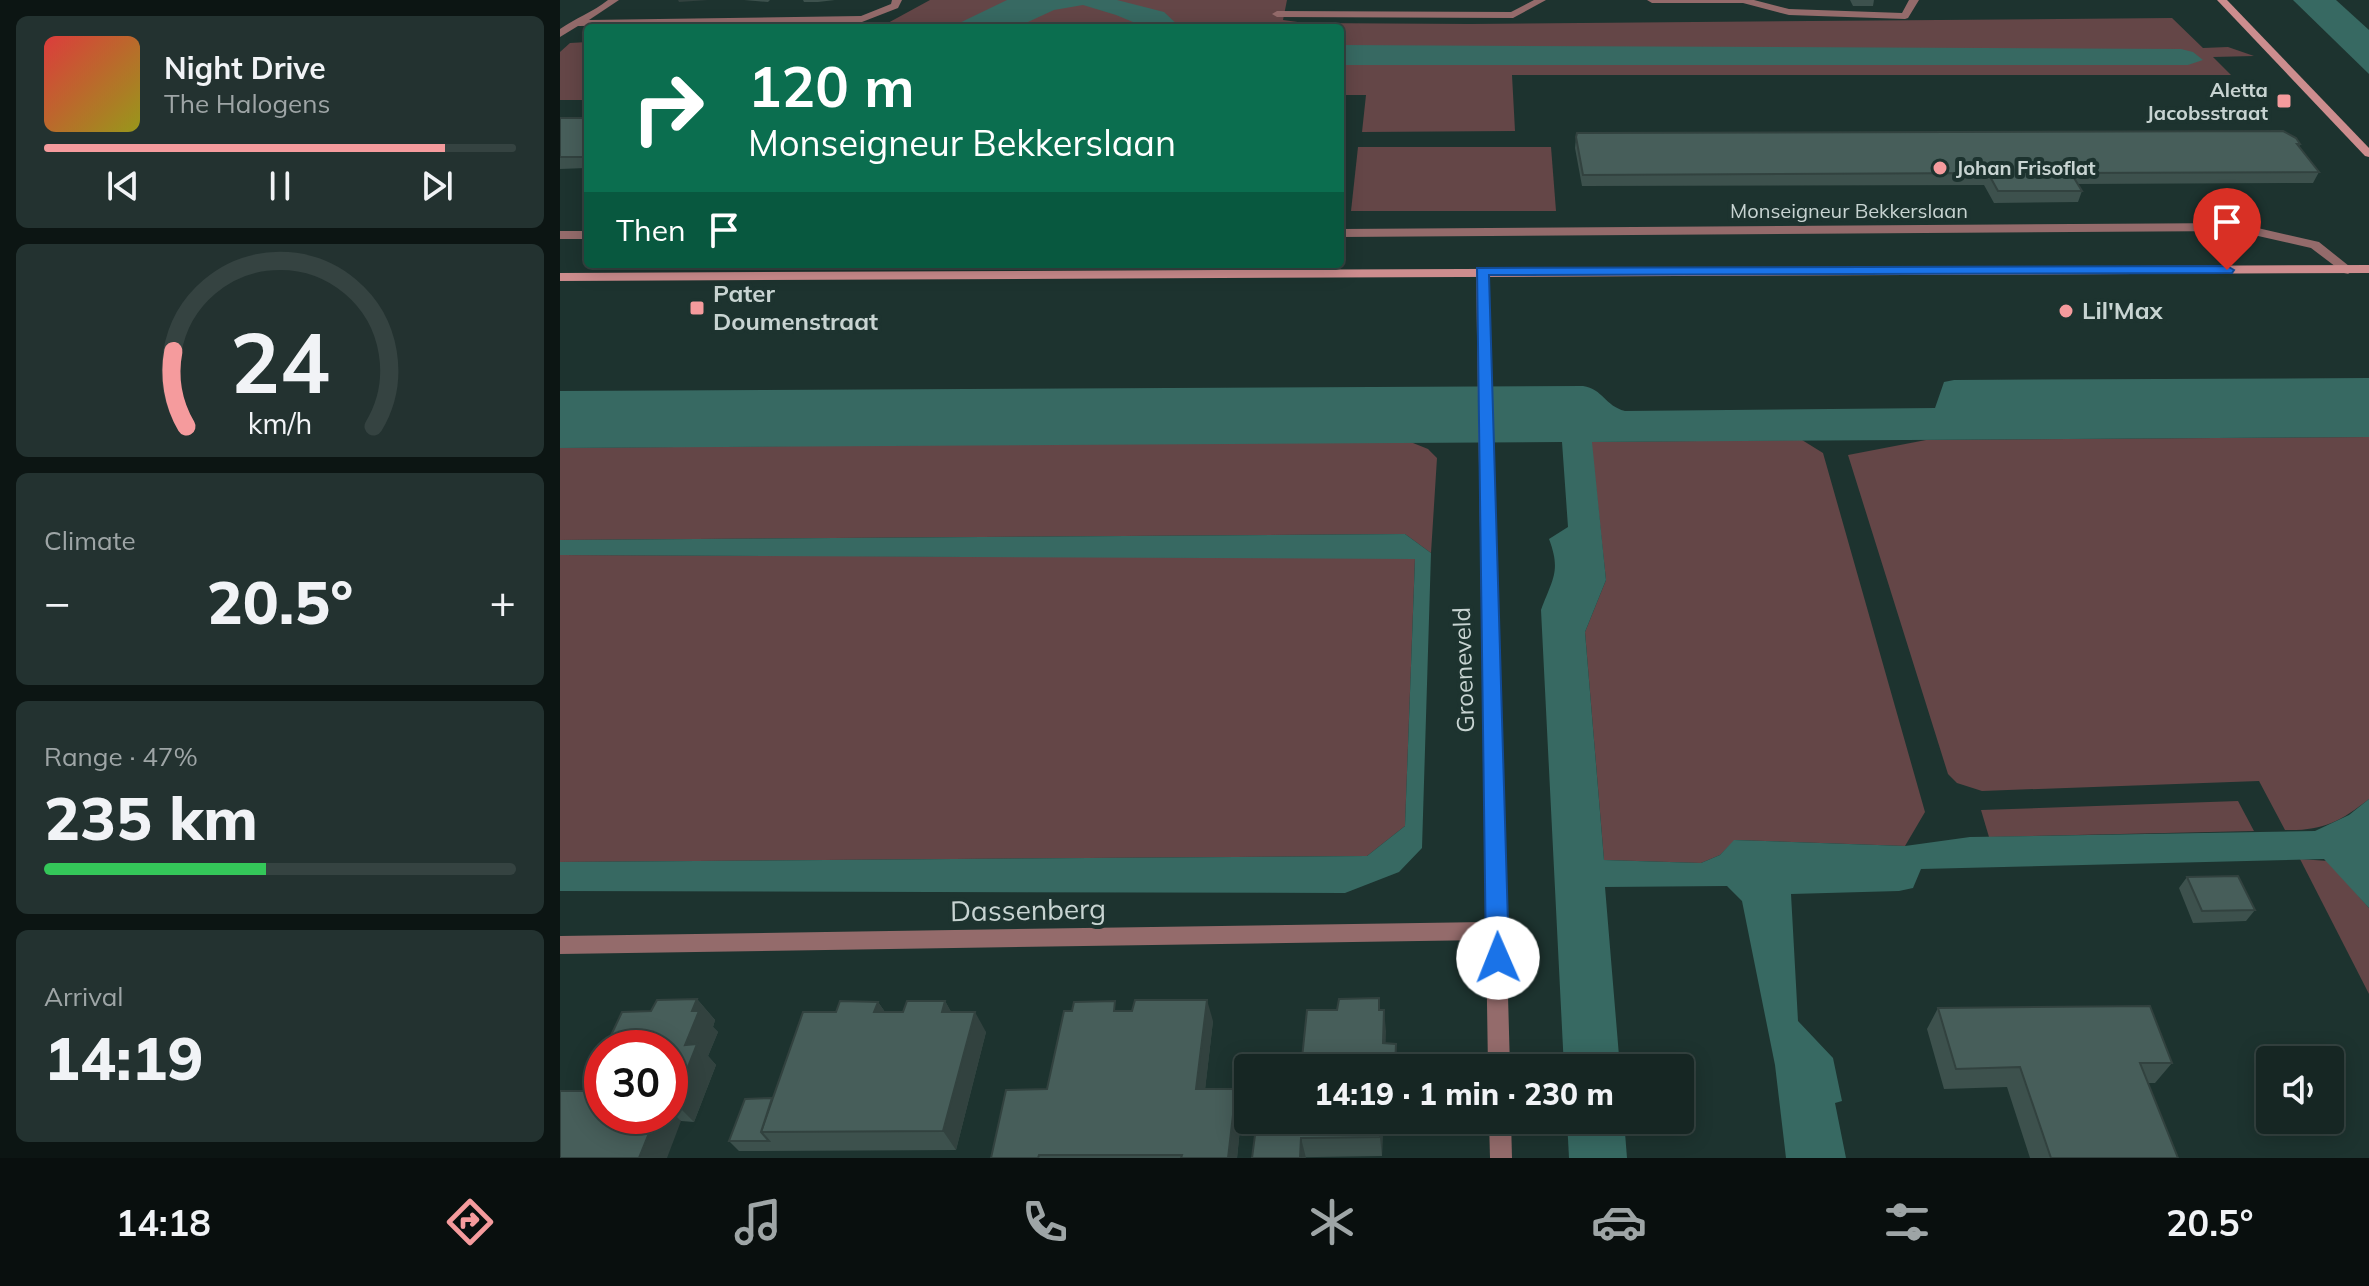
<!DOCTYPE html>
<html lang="en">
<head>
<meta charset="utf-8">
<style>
  :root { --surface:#162623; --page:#233230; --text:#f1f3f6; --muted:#9ea5a6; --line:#354341; --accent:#f59b9d }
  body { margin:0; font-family:Mulish,sans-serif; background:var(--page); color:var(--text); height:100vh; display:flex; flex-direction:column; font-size:30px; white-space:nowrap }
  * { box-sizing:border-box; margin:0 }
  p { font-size:26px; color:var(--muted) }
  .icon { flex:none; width:44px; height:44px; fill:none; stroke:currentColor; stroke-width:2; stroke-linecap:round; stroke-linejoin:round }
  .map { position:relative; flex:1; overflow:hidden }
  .panel { display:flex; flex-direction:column; gap:16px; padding:16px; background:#0c1513; width:560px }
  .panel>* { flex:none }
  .banner { position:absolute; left:24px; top:24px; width:760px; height:244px; border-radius:8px; box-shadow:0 4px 20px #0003,0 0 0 2px var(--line); background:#0b6e4f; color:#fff; overflow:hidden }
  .tools { position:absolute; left:1696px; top:1046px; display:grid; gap:16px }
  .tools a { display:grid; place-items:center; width:88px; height:88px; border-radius:8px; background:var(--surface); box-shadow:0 4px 20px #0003,0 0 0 2px var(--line); font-size:40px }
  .speed { position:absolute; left:24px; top:1030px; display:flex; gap:16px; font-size:40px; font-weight:700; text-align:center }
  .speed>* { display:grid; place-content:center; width:104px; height:104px; border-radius:50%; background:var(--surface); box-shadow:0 4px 20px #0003,0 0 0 2px var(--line); line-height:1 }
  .speed .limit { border:12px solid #d22; background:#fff; color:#111 }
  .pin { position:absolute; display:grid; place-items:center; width:68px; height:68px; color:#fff; margin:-82px -34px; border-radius:50% 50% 50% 0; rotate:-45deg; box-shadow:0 0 8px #0007 }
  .pin .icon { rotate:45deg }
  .me { position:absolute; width:88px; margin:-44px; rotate:359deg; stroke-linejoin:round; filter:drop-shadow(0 0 6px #0008) }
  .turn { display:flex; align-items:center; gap:28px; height:168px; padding:0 32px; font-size:36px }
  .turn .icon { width:104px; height:104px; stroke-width:2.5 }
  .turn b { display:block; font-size:56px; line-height:68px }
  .then { display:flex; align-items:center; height:76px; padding:0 32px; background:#0003; gap:16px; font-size:30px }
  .big { font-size:60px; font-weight:800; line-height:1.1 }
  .panel .card { flex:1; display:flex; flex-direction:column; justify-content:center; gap:12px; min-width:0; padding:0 28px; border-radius:12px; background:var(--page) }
  .panel .dial { align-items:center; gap:0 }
  .dial svg { height:208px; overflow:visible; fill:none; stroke:var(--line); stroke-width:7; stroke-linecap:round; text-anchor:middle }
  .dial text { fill:var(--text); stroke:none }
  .song { display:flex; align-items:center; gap:24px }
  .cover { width:96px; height:96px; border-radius:12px; background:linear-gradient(135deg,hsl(0 70% 55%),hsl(60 70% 35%)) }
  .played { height:8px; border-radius:4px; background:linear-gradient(90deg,var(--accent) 85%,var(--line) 85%) }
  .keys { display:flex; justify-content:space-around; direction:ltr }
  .heat { display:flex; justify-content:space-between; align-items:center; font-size:44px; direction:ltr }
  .charge { height:12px; border-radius:6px; background:linear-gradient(90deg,#34c759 47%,var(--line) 0) }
  .trip { position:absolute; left:674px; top:1054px; width:460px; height:80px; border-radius:8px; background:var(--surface); box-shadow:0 4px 20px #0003,0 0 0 2px var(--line); font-weight:800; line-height:80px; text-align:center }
  .tabs { display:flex; height:128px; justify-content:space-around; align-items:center; background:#090f0e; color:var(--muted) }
  .tabs .icon { width:56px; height:56px }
  .tabs .on { color:var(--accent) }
  .tabs b { font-size:36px; color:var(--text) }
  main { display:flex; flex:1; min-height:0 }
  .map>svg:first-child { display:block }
  .green { fill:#644647 }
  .water { fill:#376962 }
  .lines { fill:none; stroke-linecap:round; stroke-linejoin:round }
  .street { fill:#946b6b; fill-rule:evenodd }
  .secondary { fill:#cd8d8e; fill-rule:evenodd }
  .wall { fill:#3d514d }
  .shaded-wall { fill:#32423f }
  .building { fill:#475e5a; stroke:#32423f; stroke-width:2 }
  .route { fill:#1a73e8; stroke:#114b97; stroke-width:2 }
  .poi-dot { fill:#f59b9d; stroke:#1d332f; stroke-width:3 }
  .labels { text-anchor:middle; stroke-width:8; stroke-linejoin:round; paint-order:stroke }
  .far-poi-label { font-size:20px; font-weight:bold; fill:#c8d4d2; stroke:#1d332f; text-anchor:end }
  .far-street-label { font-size:20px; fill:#c8d4d2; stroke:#1d332f }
  .poi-label { font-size:24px; font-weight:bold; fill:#c8d4d2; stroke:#1d332f; text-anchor:start }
  .street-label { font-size:24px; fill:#c8d4d2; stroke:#1d332f }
  .near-street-label { font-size:28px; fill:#c8d4d2; stroke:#1d332f }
</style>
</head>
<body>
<main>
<section class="panel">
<div class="card">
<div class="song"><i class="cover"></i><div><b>Night Drive</b><p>The Halogens</p></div></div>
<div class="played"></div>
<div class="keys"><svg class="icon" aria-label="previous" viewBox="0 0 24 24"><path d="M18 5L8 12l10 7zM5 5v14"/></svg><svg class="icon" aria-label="pause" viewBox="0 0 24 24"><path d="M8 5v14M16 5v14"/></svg><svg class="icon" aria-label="next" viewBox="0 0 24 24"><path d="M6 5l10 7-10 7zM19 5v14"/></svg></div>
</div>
<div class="card dial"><svg viewBox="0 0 100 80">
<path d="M14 69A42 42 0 1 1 86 69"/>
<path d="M14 69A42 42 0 0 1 9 40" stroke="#f59b9d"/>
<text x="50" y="56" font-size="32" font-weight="700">24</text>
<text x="50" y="72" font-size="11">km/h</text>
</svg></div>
<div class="card"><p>Climate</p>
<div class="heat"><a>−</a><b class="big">20.5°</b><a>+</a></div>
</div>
<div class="card"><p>Range · 47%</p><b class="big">235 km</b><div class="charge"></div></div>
<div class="card"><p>Arrival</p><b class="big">14:19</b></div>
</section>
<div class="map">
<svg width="1809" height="1158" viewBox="0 0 1809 1158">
  <rect width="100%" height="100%" fill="#1d332f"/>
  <g class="green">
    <polygon points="370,0 727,0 723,20 745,23 910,24 1612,18 1643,48 1668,47 1694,56 1653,57 1671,75 952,75 955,131 802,132 806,95 780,95 780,28 309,28 326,24"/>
    <polygon points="28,42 28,100 0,100 0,52 10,43"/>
    <polygon points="798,147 991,147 996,211 791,211"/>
    <path d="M 1809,437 L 1809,799 C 1780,822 1762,831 1725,830 L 1699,781 L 1422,791 L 1397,783 L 1388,774 L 1288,455 L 1366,440 Z"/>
    <polygon points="1242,440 1263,453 1365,812 1345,846 1175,840 1160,855 1141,863 1044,860 1025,632 1046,580 1031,442"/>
    <polygon points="848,441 868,449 877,458 871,553 845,534 0,540 0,448"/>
    <polygon points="0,555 855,558 845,826 807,856 0,862"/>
    <polygon points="1678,801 1694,831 1429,837 1421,810"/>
    <polygon points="1740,859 1768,861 1809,908 1809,994"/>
  </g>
  <g class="water">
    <polygon points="447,0 557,0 604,12 621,28 576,28 573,22 556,15 523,5 494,10 455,28 389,28"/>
    <polygon points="1733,0 1776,0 1809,30 1809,74"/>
    <polygon points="780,45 1621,49 1633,52 1643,60 1628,65 780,65"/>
    <path d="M 1809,378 L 1809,437 L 1032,442 L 1046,580 L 1025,632 L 1044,860 L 1141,863 L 1160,855 L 1174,840 L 1345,846 L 1410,837 L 1755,831 L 1789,815 L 1809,799 L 1809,908 L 1764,859 L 1361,869 L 1353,888 L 1339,891 L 1231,894 L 1238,1021 L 1273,1058 L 1282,1101 L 1275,1103 L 1286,1158 L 1226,1158 L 1215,1065 L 1182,901 L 1167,886 L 1045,887 L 1060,1068 L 1004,1068 L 981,610 C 993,578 1001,571 989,539 L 1008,527 L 1002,442 L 0,448 L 0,391 L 1023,386 C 1043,389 1045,406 1065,411 L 1375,408 L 1384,382 L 1394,380 Z"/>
    <polygon points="845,534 871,553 862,848 839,872 785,893 0,891 0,862 807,856 845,826 855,559 0,555 0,540"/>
    <polygon points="1007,1120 1064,1120 1067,1158 1009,1158"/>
  </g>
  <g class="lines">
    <g class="street">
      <path d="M 48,0 L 59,0 L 29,20 L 301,16 L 331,4 L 332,0 L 342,0 L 338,8 L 302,22 L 18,26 L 0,37 L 0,29 C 14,19 33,12 48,0 Z"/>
      <polygon points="974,0 986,0 953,18 717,17 712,14 717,11 951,12"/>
      <polygon points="1087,0 1194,0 1229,9 1342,13 1349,0 1359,0 1348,18 1345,19 1229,15 1183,3 1092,3"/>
      <polygon points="1676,223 1759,242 1794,270 1788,274 1784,273 1751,248 1676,231 780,237 780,229"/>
      <rect x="0" y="231" width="28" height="8"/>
      <polygon points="922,267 928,271 950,1068 928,1068 926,940 0,954 0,936 926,922 916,271"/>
      <polygon points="929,1120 951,1120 952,1158 930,1158"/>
    </g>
    <g class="secondary">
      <polygon points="1657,0 1667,0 1809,148 1809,157 1805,156"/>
      <polygon points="1809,265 1809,273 0,281 0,273"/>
    </g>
  </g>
  <g class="wall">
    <polygon points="184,0 210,0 208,2"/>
    <polygon points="243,0 275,0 258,2 244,2"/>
    <polygon points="1290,0 1314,0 1313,6 1293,6"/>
    <polygon points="0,118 28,118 28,173 26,168 0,169"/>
    <polygon points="1016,137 1740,144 1739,147 1759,172 1753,183 1518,184 1522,191 1518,202 1434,203 1424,185 1022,186 1015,148"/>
    <polygon points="1627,877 1695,910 1686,921 1633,923 1619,888"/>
    <polygon points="137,999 155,1020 153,1027 158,1032 148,1056 156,1065 134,1122 121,1121 110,1116 110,1048 91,1011"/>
    <polygon points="385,1001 391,1012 426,1032 396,1150 179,1151 169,1141 212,1098 276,1012 318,1002 325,1012 343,1012"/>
    <polygon points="1378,1008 1612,1063 1595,1083 1588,1083 1618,1158 1470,1158 1447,1087 1384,1089 1367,1029"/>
    <polygon points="559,1011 653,1021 645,1089 676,1089 682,1109 677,1158 431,1158"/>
    <polygon points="697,1120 831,1120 823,1120 822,1156 692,1158"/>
  </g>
  <g class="shaded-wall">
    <polygon points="118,0 148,0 119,2"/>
    <polygon points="137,999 155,1020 153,1027 158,1032 148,1056 156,1065 134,1122 114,1102 132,1011"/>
    <polygon points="647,1000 653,1021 643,1108 636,1089"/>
    <polygon points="385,1001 397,1022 382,1012"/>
    <polygon points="318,1002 332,1022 314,1012"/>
    <polygon points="824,1010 826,1031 825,1063 823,1043"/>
    <polygon points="415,1012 426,1032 396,1150 383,1131"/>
    <polygon points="836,1044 837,1068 835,1068"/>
    <polygon points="676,1089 682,1109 677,1158 668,1158"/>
    <polygon points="110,1110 121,1121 107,1158 79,1158 96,1116 110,1116"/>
    <polygon points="820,1120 823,1120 822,1156 820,1137"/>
    <polygon points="741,1138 746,1158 740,1158"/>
  </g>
  <g class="building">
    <rect x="0" y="118" width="28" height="39"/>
    <polygon points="1723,131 1736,138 1740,144 1737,144 1759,172 1511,173 1522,191 1438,191 1428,173 1023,175 1016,137 1017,133"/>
    <polygon points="1678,876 1695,910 1642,911 1627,877"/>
    <polygon points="819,998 819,1010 824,1010 823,1043 836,1044 835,1068 741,1068 747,1010 777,1010 779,999"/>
    <polygon points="137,999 132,1011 139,1011 125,1045 137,1044 114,1102 110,1102 110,1048 45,1048 62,1012 91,1011 97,1000"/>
    <polygon points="575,1000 647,1000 636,1089 676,1089 668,1158 621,1158 622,1155 479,1155 478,1158 431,1158 446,1090 487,1089 504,1011 512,1011 514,1002 555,1001 554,1011 572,1011"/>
    <polygon points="280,1001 318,1002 314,1012 343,1012 347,1001 385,1001 382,1012 415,1012 383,1131 201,1132 243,1012 276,1012"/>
    <polygon points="1590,1006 1612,1063 1580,1063 1618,1158 1491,1158 1460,1067 1396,1069 1378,1008"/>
    <polygon points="42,1054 42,1116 96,1116 79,1158 0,1158 0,1091 24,1091"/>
    <polygon points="212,1098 201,1132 209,1141 169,1141 185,1099"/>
    <polygon points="697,1120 820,1120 820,1137 741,1138 740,1158 692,1158"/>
  </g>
  <polygon class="route" points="1667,266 1674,270 1672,273 929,275 949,958 946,966 938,969 930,966 926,958 917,268"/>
  <g class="poi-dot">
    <rect x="1716" y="93" width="16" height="16" rx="4"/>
    <circle cx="1380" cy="168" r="8"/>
    <rect x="129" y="300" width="16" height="16" rx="4"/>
    <circle cx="1506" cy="311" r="8"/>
  </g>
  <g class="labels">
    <g class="far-poi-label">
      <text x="1708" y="97">Aletta<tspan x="1708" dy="23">Jacobsstraat</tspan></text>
      <text x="1396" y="175" text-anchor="start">Johan Frisoflat</text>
    </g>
    <g class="far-street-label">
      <text x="1289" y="218">Monseigneur Bekkerslaan</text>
    </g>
    <g class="poi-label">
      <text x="153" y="302">Pater<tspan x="153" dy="28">Doumenstraat</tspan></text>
      <text x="1522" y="319">Lil'Max</text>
    </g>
    <g class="street-label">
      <text transform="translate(904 670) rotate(-92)" y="8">Groeneveld</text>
    </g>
    <g class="near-street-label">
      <text transform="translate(468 910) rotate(-1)" y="10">Dassenberg</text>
    </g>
  </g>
</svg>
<div class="tools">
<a><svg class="icon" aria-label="sound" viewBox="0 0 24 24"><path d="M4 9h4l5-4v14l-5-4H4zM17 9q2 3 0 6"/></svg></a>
</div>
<div class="speed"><div class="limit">30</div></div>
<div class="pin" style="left:1667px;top:270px;background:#d93025"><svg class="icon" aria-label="arrive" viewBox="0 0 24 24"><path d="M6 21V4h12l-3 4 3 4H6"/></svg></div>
<svg class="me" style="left:938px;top:958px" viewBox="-20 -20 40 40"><circle r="19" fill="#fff"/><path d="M0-13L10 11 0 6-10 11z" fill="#1a73e8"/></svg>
<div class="trip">14:19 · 1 min · 230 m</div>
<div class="banner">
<div class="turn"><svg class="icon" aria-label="right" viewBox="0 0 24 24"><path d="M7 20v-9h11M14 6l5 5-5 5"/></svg><div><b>120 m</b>Monseigneur Bekkerslaan</div></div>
<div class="then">Then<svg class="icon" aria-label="arrive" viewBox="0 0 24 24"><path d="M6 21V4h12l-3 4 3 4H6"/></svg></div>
</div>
</div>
</main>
<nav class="tabs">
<b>14:18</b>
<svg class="icon on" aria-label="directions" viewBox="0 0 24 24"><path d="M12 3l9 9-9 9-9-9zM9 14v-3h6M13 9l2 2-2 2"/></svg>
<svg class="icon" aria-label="music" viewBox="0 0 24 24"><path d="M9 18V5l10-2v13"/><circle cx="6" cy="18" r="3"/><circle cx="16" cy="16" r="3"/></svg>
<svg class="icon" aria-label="phone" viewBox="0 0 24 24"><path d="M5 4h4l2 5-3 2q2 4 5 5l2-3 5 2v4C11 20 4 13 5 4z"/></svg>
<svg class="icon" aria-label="climate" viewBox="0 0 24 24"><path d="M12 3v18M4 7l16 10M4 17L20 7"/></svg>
<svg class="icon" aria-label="car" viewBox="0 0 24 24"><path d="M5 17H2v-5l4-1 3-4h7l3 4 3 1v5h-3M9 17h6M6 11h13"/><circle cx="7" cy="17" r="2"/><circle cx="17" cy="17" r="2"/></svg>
<svg class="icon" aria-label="filters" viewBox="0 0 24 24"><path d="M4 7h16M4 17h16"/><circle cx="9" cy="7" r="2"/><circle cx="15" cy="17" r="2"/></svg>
<b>20.5°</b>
</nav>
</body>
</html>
